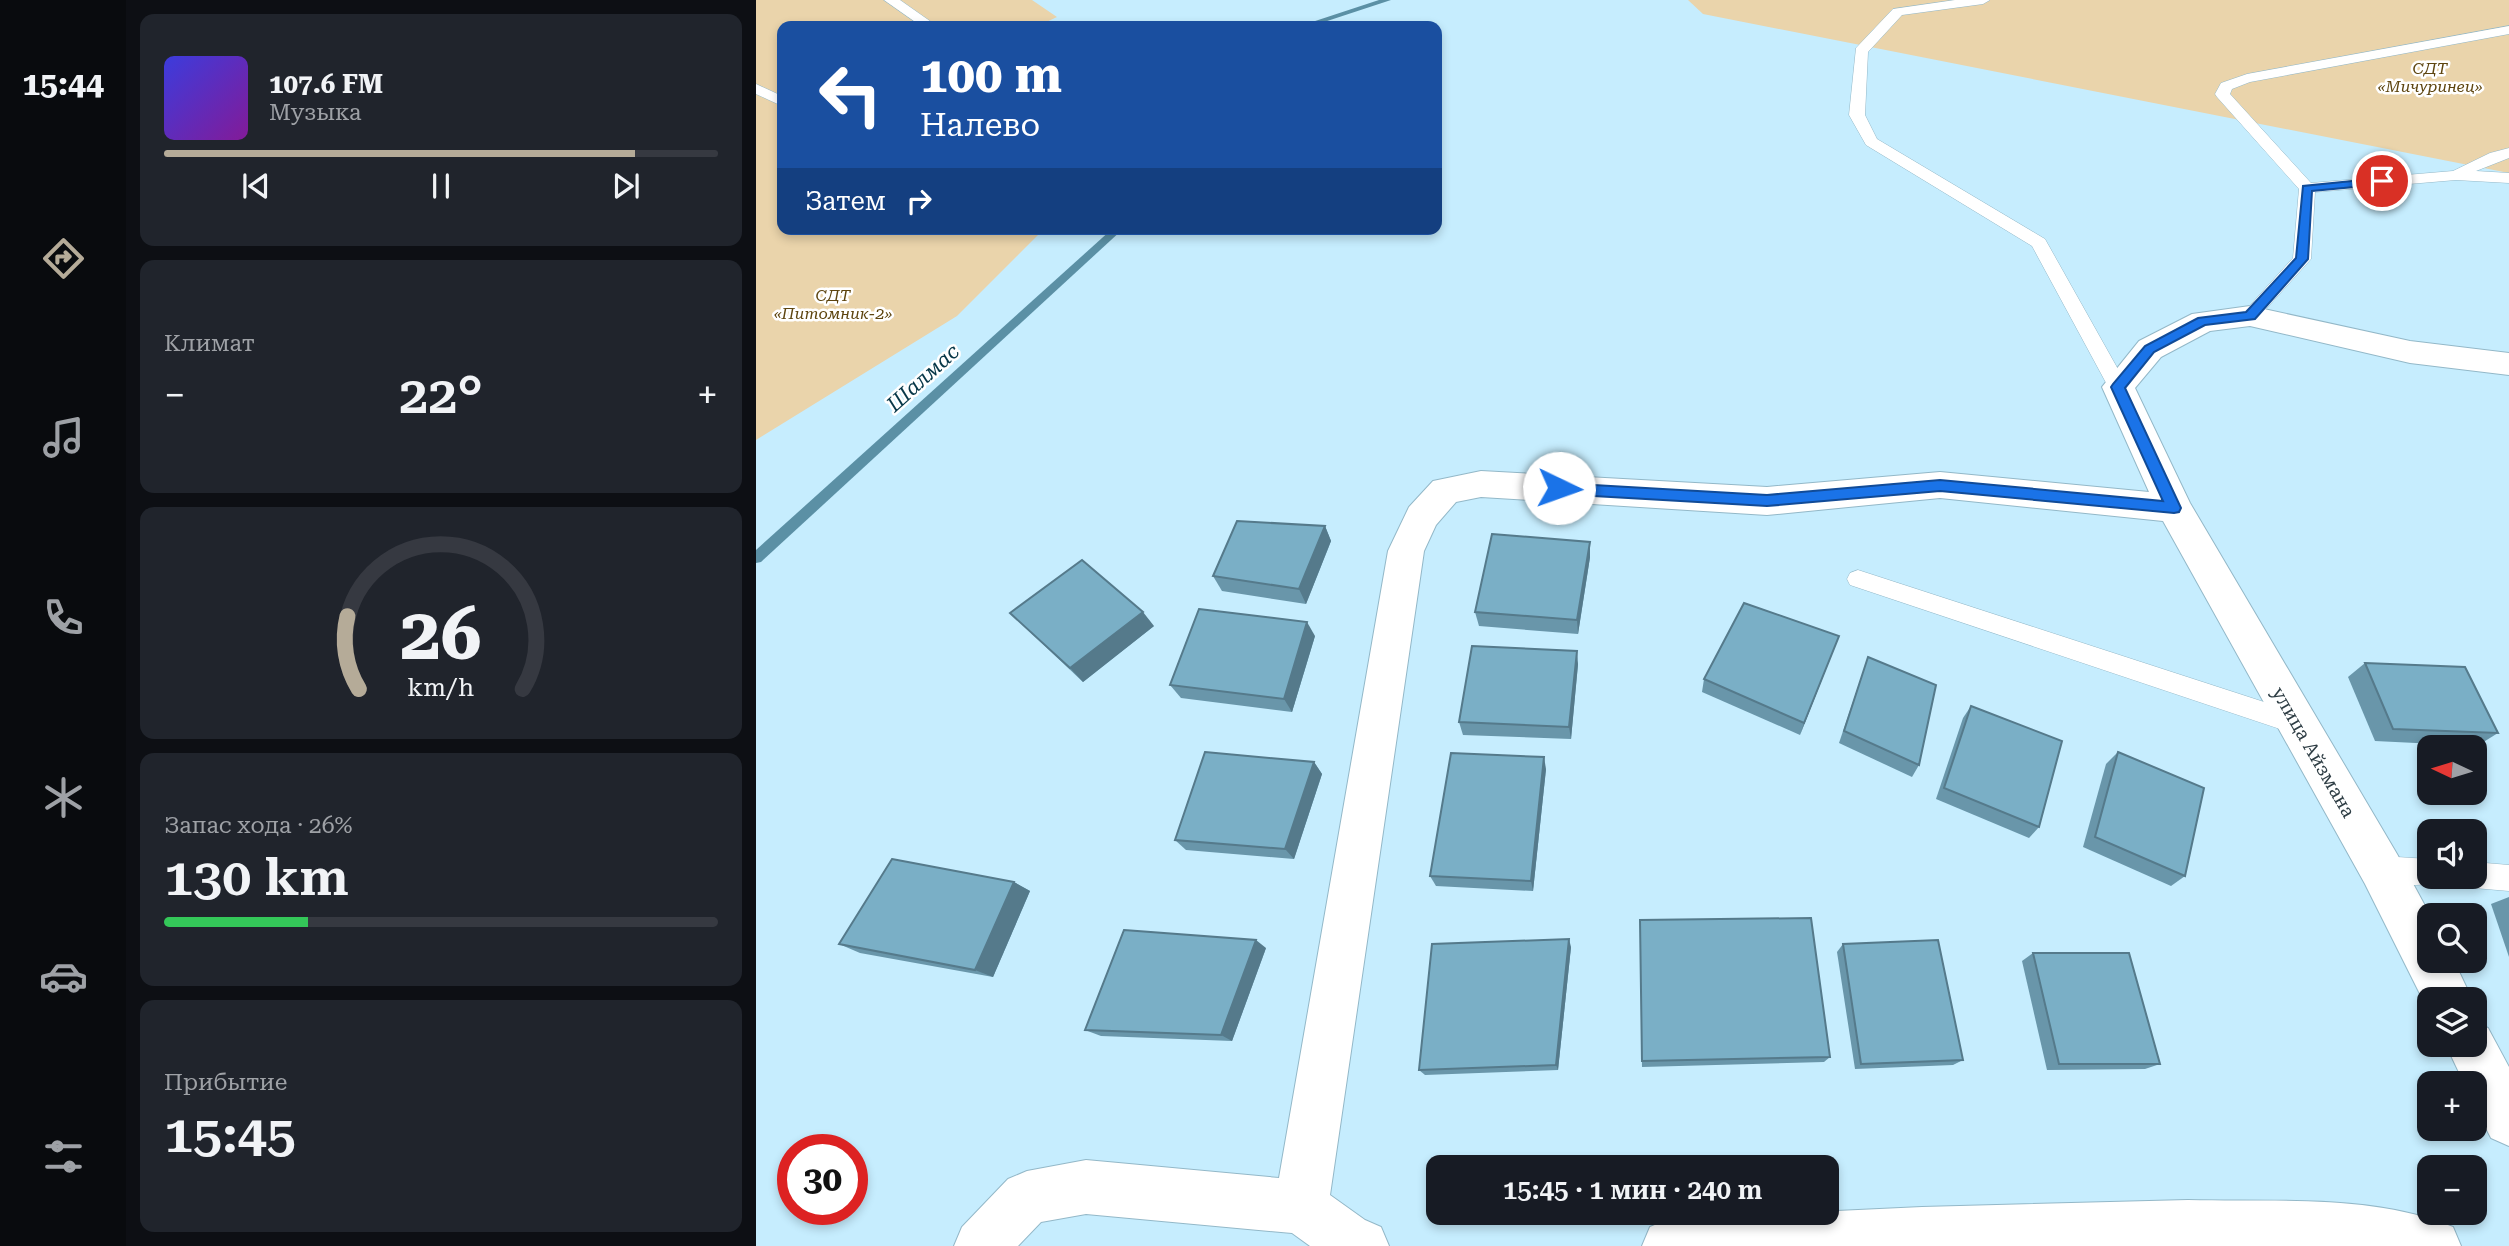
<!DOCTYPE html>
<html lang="ru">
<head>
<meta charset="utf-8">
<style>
  :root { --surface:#171b24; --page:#20242c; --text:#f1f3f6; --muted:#9ea1a6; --line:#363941; --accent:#b5ab98 }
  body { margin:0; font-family:"Roboto Serif",serif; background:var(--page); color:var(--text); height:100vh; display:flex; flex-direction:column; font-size:26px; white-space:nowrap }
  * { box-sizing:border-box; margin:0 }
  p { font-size:23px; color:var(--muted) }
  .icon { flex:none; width:38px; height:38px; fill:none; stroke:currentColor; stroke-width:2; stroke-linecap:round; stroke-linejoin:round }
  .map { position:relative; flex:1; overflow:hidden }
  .side { display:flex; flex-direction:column; gap:14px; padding:14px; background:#0d0f14; width:630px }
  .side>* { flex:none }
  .hud { position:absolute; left:21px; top:21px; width:665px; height:214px; border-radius:14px; box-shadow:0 4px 10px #0003; background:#1a4fa0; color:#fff; overflow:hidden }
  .needle { width:46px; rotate:274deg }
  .buttons { position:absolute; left:1661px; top:735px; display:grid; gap:14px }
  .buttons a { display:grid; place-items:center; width:70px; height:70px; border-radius:14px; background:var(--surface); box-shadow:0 4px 10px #0003; font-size:35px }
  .speed { position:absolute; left:21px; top:1134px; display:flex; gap:14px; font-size:35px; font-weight:700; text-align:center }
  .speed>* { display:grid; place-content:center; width:91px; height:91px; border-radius:50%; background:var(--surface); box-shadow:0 4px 10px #0003; line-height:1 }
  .speed .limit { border:10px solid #d22; background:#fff; color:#111 }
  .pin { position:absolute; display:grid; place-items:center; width:60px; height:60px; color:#fff; margin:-30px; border:4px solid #fff; border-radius:50%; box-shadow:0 2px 7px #0007 }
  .me { position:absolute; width:77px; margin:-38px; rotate:93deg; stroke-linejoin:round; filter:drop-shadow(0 0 5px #0008) }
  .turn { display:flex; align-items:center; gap:24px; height:147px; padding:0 28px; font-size:32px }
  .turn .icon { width:91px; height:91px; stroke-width:2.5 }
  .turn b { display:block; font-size:49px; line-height:60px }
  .then { display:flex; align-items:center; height:66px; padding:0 28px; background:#0003; gap:14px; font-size:26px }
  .big { font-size:52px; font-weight:600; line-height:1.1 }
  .side .tile { flex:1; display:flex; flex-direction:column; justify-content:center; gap:10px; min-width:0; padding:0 24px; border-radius:14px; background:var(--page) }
  .side .dial { align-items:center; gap:0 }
  .dial svg { height:182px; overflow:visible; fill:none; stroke:var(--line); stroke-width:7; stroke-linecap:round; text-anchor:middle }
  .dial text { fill:var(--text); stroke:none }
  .song { display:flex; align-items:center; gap:21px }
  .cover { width:84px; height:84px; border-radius:10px; background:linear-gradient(135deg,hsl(240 70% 55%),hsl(290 70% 35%)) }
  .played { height:7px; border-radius:4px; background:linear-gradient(90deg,var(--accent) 85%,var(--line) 85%) }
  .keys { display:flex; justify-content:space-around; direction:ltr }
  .heat { display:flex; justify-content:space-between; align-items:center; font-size:38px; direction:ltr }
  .charge { height:10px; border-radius:5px; background:linear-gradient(90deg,#34c759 26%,var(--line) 0) }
  .trip { position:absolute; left:670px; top:1155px; width:413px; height:70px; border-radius:14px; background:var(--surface); box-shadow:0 4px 10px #0003; font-weight:600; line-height:70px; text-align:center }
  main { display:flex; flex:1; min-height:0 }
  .menu { display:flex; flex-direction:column; width:126px; justify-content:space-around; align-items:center; background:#090b0e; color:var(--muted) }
  .menu .icon { width:49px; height:49px }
  .menu .on { color:var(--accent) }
  .menu b { font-size:32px; color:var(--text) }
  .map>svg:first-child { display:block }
  .green { fill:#ead4ab }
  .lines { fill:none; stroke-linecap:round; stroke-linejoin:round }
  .stream { fill:#5b90a5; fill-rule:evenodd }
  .service-casing { stroke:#93b8c8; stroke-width:1 }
  .minor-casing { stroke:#93b8c8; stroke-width:2 }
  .service { fill:#fff; fill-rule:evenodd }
  .minor { fill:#fff; fill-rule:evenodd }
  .wall { fill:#6996aa }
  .shaded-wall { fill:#557a8b }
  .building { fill:#7aafc6; stroke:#557a8b; stroke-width:2 }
  .route { fill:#1a73e8; stroke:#114b97; stroke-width:2 }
  .labels { text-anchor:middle; stroke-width:5; stroke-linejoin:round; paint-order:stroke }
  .far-park-label { font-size:16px; font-style:italic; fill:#5e450f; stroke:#fff }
  .street-label { font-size:19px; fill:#2f3e45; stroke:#fff }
  .water-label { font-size:21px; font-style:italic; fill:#063748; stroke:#fff }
</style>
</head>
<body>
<main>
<nav class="menu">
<b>15:44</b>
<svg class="icon on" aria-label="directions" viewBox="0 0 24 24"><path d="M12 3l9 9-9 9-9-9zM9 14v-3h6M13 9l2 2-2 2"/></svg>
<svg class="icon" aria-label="music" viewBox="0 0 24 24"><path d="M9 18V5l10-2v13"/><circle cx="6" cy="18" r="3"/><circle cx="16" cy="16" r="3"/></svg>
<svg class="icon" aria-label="phone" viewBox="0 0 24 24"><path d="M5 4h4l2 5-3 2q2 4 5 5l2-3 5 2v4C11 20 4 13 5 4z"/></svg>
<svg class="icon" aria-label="climate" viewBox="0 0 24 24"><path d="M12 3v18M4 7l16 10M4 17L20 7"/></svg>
<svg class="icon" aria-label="car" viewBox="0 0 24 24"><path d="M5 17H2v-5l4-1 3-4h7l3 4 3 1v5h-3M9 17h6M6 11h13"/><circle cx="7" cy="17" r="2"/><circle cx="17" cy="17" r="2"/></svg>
<svg class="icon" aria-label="filters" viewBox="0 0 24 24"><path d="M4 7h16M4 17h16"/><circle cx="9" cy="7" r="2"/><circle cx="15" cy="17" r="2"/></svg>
</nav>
<section class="side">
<div class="tile">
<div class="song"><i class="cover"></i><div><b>107.6 FM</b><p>Музыка</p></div></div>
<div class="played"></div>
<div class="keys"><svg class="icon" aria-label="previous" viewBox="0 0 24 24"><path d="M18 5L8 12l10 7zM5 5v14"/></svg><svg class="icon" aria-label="pause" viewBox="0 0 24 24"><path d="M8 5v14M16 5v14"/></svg><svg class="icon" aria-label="next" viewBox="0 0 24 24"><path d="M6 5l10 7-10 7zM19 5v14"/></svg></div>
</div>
<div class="tile"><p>Климат</p>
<div class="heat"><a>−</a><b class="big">22°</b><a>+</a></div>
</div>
<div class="tile dial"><svg viewBox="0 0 100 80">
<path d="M14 69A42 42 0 1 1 86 69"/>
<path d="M14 69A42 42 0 0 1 9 37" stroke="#b5ab98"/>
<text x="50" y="56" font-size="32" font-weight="700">26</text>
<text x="50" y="72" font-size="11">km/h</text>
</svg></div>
<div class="tile"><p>Запас хода · 26%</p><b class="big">130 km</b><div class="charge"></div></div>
<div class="tile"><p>Прибытие</p><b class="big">15:45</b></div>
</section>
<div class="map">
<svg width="1753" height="1246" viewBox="0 0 1753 1246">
  <rect width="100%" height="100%" fill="#c6edfe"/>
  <g class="green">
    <polygon points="0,0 276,0 301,17 282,26 26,26 26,229 288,229 201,316 0,440"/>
    <polygon points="932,0 1753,0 1753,173 947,14"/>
  </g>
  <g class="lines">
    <g class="stream">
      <polygon points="623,0 635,0 556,26 544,26"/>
      <polygon points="356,229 367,229 5,562 0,563 0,550"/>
    </g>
    <g class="service-casing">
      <g id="service">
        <polygon points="128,0 144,0 181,26 165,26"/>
        <polygon points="1199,0 1234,0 1227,4 1146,15 1112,52 1109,115 1121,139 1289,239 1372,387 1369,392 1355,392 1276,246 1110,145 1093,115 1100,48 1137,9"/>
        <polygon points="1753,26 1753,34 1494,82 1476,89 1474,94 1555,183 1697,171 1734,153 1753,148 1753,158 1720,171 1753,173 1753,183 1700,180 1559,192 1555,259 1500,320 1488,320 1485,316 1488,312 1537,258 1543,189 1461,97 1459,94 1465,83 1491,74"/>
        <polygon points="0,84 26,96 26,106 0,94"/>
        <polygon points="1102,570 1542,713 1551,716 1554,724 1551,732 1542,735 1094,585 1091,579 1094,573"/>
        <path d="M 1625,856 L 1673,859 L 1673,877 L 1684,877 L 1682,881 C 1665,888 1633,885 1616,878 L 1612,869 L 1616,860 Z"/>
        <polygon points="1718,862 1753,865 1753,891 1718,888 1709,884 1705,877 1718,877"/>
      </g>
    </g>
    <g class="minor-casing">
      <g id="minor">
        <polygon points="1494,306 1654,341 1753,353 1753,375 1654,363 1494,326 1454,331 1405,357 1379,388 1434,503 1641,854 1674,915 1673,961 1698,961 1716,999 1673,999 1673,1012 1609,884 1407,521 1184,498 1011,515 725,497 700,502 680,525 668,551 574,1195 609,1220 625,1227 633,1246 554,1246 536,1233 330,1214 285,1222 262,1246 198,1246 206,1227 252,1179 271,1171 330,1160 523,1178 632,551 653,507 677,481 725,471 1011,487 1184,472 1393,492 1346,387 1383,341 1436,314"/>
        <polygon points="1718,1022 1732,1028 1753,1067 1753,1146 1735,1138 1718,1105 1718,1083 1708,1083 1690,1045 1718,1045"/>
        <path d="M 1432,1200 C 1516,1202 1619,1194 1697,1227 L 1705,1246 L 886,1246 L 894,1227 L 913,1219 L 1166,1207 Z"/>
      </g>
    </g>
    <use href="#service" class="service"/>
    <use href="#minor" class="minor"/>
  </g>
  <g class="wall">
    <polygon points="569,526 575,541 550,604 466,591 457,576"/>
    <polygon points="834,542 834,557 822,634 723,626 719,612"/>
    <polygon points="254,613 398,626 327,682"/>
    <polygon points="559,636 536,712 425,698 414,685"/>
    <polygon points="1083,636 1044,735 946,692 948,679"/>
    <polygon points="1112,657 1163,765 1156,777 1083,743"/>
    <polygon points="1609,663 1742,733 1721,746 1619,741 1592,677"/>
    <polygon points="822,664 815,739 707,735 703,722"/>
    <polygon points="1215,706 1283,827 1273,838 1180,799 1207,718"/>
    <polygon points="1362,752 1429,876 1415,886 1327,847 1350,764"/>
    <polygon points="558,762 566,774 538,859 430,850 419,840"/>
    <polygon points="790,769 777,891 680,886 674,876"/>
    <polygon points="258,882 274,891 237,977 104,953 83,944"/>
    <polygon points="1753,897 1753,957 1735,904"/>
    <polygon points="884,920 1074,1057 1068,1062 886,1067"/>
    <polygon points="1087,944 1207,1060 1197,1065 1099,1069 1081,952"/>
    <polygon points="815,947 802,1070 669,1075 663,1070"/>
    <polygon points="510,948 476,1041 345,1036 329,1030"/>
    <polygon points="1277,953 1404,1064 1389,1069 1291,1070 1266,961"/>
  </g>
  <g class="shaded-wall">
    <polygon points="569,526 575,541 550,604 543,589"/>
    <polygon points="834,542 834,557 822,634 821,620"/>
    <polygon points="387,612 398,626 327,682 314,668"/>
    <polygon points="551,622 559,636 536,712 528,699"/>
    <polygon points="1083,636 1078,649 1044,735 1048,723"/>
    <polygon points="821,651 822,664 815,739 813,727"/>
    <polygon points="788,757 790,769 777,891 775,881"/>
    <polygon points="558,762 566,774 538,859 529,849"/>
    <polygon points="258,882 274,891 237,977 219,970"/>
    <polygon points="813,939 815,947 802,1070 800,1065"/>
    <polygon points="500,940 510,948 476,1041 465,1035"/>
  </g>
  <g class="building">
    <polygon points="481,521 569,526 543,589 457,576"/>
    <polygon points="736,534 834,542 821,620 719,612"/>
    <polygon points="326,560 387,612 314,668 254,613"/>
    <polygon points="988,603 1083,636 1048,723 948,679"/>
    <polygon points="443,609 551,622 528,699 414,685"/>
    <polygon points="716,646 821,651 813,727 703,722"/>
    <polygon points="1112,657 1180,685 1163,765 1088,731"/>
    <polygon points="1609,663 1709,667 1742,733 1637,729"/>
    <polygon points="1215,706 1306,741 1283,827 1188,788"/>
    <polygon points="449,752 558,762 529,849 419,840"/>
    <polygon points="1362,752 1448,788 1429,876 1339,837"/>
    <polygon points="695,753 788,757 775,881 674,876"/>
    <polygon points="136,859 258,882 219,970 83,944"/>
    <polygon points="1055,918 1074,1057 886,1061 884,920"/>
    <polygon points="368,930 500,940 465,1035 329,1030"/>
    <polygon points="813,939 800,1065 663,1070 676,944"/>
    <polygon points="1182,940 1207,1060 1105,1064 1087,944"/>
    <polygon points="1277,953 1373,953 1404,1064 1303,1064"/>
  </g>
  <polygon class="route" points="1626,178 1631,181 1630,184 1556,191 1552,259 1499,319 1449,325 1398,352 1369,388 1425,508 1423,512 1418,513 1184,491 1011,506 803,494 796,488 803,483 1011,495 1184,480 1407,501 1355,387 1357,384 1389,346 1442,318 1490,312 1540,258 1547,186"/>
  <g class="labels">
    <g class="far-park-label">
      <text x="1674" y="74">СДТ<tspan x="1674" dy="18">«Мичуринец»</tspan></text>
      <text x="77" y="301">СДТ<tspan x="77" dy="18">«Питомник-2»</tspan></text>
    </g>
    <g class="street-label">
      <text transform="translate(1558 752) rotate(60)" y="7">улица Айзмана</text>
    </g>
    <g class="water-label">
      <text transform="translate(167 378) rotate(-42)" y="7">Шалмас</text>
    </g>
  </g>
</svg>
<div class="buttons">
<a><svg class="needle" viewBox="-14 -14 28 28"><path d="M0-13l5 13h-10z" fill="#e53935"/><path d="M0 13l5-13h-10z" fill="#9ea1a6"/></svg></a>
<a><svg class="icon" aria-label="sound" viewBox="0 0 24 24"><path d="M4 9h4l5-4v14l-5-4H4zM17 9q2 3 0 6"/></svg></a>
<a><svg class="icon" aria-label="search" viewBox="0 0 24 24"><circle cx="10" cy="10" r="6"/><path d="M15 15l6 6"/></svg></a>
<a><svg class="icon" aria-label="layers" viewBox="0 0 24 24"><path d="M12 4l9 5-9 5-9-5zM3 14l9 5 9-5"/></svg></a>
<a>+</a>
<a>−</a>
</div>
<div class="speed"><div class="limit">30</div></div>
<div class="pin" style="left:1626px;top:181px;background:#d93025"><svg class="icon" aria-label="arrive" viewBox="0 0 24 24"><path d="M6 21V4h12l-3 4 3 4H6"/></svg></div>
<svg class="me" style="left:803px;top:488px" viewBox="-20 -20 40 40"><circle r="19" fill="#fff"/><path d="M0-13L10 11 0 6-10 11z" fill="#1a73e8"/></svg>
<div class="trip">15:45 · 1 мин · 240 m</div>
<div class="hud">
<div class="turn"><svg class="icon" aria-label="left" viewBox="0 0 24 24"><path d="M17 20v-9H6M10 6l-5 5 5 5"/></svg><div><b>100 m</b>Налево</div></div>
<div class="then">Затем<svg class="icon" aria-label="right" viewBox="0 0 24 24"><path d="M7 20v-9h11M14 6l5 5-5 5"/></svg></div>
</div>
</div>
</main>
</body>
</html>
